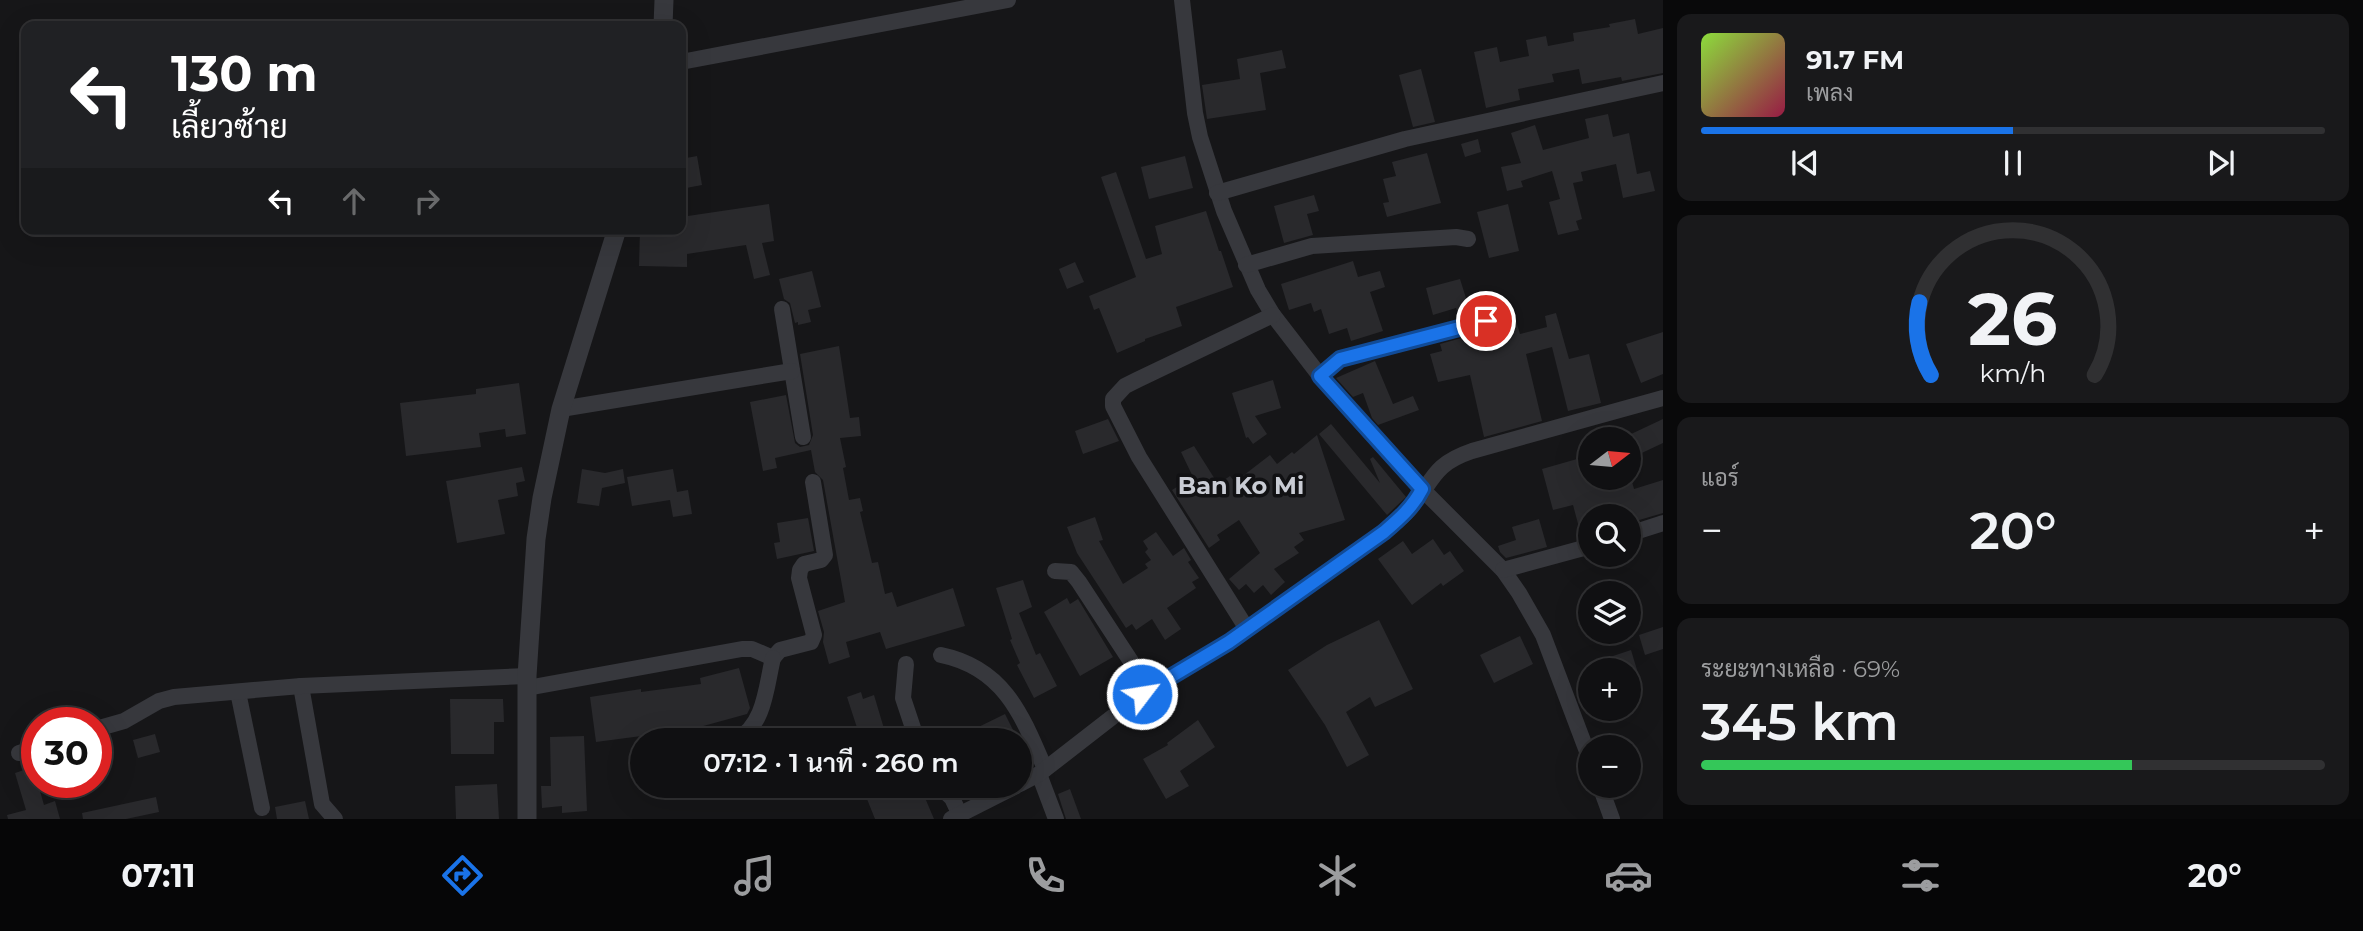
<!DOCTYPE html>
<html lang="th">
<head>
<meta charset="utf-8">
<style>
  :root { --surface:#101012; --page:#19191b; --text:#f1f3f6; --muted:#9c9d9f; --line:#303032; --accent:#1a73e8 }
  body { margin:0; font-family:Montserrat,Sarabun,sans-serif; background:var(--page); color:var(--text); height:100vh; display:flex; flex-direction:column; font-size:26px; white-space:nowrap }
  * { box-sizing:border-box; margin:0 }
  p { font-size:23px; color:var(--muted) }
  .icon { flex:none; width:38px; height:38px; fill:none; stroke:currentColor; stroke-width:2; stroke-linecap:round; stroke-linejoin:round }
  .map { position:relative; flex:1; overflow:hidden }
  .details { display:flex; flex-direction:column; gap:14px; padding:14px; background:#09090a; width:700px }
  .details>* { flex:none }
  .guide { position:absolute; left:21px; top:21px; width:665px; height:214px; border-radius:14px; box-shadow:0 7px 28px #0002,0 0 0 2px var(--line); background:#202124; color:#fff; overflow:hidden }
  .needle { width:46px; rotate:74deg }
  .fabs { position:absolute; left:1578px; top:427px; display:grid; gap:14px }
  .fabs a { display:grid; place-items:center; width:63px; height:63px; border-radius:50%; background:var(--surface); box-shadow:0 7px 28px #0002,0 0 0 2px var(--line); font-size:35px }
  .speed { position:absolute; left:21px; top:707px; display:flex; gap:14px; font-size:35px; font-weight:700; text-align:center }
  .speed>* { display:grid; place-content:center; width:91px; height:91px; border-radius:50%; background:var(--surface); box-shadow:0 7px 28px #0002,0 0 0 2px var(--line); line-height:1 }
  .speed .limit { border:10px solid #d22; background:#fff; color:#111 }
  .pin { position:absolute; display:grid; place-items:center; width:60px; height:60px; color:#fff; margin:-30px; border:4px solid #fff; border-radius:50%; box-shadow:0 2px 7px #0007 }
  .me { position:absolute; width:77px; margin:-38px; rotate:59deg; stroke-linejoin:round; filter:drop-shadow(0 0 5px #0008) }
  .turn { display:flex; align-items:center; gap:24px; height:147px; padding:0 35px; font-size:32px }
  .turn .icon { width:91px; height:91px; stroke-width:2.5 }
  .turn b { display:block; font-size:49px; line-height:60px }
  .lanes { display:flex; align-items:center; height:66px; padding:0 35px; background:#0003; justify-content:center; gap:35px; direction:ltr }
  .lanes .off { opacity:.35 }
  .big { font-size:52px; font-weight:600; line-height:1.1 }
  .details .tile { flex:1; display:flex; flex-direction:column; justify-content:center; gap:10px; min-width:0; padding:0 24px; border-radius:14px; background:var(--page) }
  .details .dial { align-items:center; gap:0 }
  .dial svg { height:182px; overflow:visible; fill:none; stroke:var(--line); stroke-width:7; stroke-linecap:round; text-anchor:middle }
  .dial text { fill:var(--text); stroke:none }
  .song { display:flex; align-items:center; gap:21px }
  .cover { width:84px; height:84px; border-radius:10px; background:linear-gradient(135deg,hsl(90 70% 55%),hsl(340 70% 35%)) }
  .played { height:7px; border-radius:4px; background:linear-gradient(90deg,var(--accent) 50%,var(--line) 50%) }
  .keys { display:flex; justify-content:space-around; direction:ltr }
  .heat { display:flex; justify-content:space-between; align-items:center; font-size:38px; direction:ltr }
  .charge { height:10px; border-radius:5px; background:linear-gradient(90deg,#34c759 69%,var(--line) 0) }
  .trip { position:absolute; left:630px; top:728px; width:402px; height:70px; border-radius:35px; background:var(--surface); box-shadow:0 7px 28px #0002,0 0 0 2px var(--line); font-weight:600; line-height:70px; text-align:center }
  .tabs { display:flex; height:112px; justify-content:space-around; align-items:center; background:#060607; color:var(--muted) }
  .tabs .icon { width:49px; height:49px }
  .tabs .selected { color:var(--accent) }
  .tabs b { font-size:32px; color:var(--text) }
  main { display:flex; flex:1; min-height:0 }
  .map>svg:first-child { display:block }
  .building { fill:#29292c }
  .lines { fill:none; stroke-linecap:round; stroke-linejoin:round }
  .minor { stroke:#37383d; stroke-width:16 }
  .tertiary { stroke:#37383d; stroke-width:19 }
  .route-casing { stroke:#114b97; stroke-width:18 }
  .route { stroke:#1a73e8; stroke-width:12 }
  .labels { text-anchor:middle; stroke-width:7; stroke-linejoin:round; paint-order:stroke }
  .quarter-label { font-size:24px; font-weight:bold; fill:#c9ccd4; stroke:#111113 }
</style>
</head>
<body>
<main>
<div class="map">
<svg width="1663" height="819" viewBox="0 0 1663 819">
  <rect width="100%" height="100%" fill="#161618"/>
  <g class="building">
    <polygon points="1635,19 1638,34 1663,28 1663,73 1622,81 1621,77 1582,84 1579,69 1552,74 1554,82 1518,89 1520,100 1486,108 1474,52 1497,47 1500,62 1529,56 1526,40 1546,36 1548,46 1574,41 1573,33 1610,27 1609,24"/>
    <polygon points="1282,50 1286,68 1260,73 1266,110 1207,119 1202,85 1240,79 1237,59"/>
    <polygon points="1421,69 1435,122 1413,127 1399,75"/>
    <polygon points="1608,114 1613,137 1629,133 1637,174 1650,171 1655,191 1623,198 1616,164 1581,172 1583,181 1573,183 1582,219 1576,221 1579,230 1558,235 1549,202 1560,199 1552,171 1521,181 1523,187 1507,191 1501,167 1521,163 1511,133 1535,125 1543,150 1589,138 1585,119"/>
    <polygon points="1478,139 1481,152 1465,157 1461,144"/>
    <polygon points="1427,153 1441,203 1387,217 1383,203 1389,202 1383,179 1396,176 1392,162"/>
    <polygon points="697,156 702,185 681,189 681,159"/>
    <polygon points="1185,156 1193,188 1149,199 1141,167"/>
    <polygon points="1116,172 1146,259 1162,254 1155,226 1206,211 1219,251 1221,251 1233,287 1176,307 1182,326 1145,339 1145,341 1117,353 1099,308 1094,310 1089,296 1136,277 1101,177"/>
    <polygon points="1314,195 1319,211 1307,214 1313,235 1284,243 1274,206"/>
    <polygon points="769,204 774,241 762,243 770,275 754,279 746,245 687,254 687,267 639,266 640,229 681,229 681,217"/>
    <polygon points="1508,204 1519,251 1489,258 1477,212"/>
    <polygon points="1353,261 1358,277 1380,271 1385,287 1370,292 1383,331 1351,341 1347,328 1329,334 1321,309 1314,312 1311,303 1289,310 1281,284"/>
    <polygon points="1075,262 1084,282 1067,289 1059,269"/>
    <polygon points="812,271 821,307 808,310 811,322 798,325 798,322 795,323 790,303 784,299 779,279"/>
    <polygon points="1460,279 1471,314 1459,317 1456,308 1433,315 1426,288"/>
    <polygon points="1556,313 1569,359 1589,354 1601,403 1568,411 1552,347 1526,354 1542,421 1484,437 1470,375 1438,382 1430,354 1442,351 1440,344 1476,334 1477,338 1504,331 1502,325 1516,321 1520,334 1547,327 1545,316"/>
    <polygon points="1663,332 1663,374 1641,383 1626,344"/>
    <polygon points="839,346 850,418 859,417 861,436 840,438 846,467 843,468 849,500 860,498 863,511 860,512 872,563 878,562 885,594 892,592 897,607 953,588 965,626 886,649 880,632 846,642 850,657 829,664 823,642 824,632 818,611 845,602 823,480 815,472 811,450 775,458 777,468 763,471 750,402 786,395 795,443 800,447 809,445 813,435 800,354"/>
    <polygon points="1375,361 1393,404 1413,396 1419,410 1378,425 1372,418 1363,393 1353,397 1336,378"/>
    <polygon points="1273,380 1281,408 1255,416 1267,434 1253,444 1248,437 1246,438 1232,393"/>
    <polygon points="519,383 526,434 506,437 505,429 479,433 481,447 406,456 400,403 476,394 476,389"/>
    <polygon points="1108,419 1119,441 1083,454 1075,431"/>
    <polygon points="1663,419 1663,443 1629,459 1629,435"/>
    <polygon points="1331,424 1380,483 1370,459 1373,457 1406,497 1387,515 1319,434"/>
    <polygon points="1317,435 1345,520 1299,533 1304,540 1294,547 1299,553 1274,569 1285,582 1271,595 1263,585 1254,593 1246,584 1239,590 1229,579 1260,553 1239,520 1217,535 1220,540 1209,548 1172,490 1193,477 1181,452 1194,446 1218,484 1230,476 1235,482 1270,455 1277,464 1292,452 1294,454"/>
    <polygon points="1591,455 1591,478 1631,478 1634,489 1663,480 1663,513 1629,523 1629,516 1591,516 1591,527 1580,531 1573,505 1553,510 1542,469"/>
    <polygon points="522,467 525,481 516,483 518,496 498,500 505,534 457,543 446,481"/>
    <polygon points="582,469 605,473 623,469 625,483 602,488 599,506 577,503"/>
    <polygon points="673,469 677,492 688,490 692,514 673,517 670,500 632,506 627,477"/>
    <polygon points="1095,517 1103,540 1099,541 1123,584 1148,568 1145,564 1151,560 1145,552 1148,549 1143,541 1156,532 1173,556 1184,548 1191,560 1188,562 1199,578 1192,582 1196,588 1167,608 1181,629 1165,640 1152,619 1136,630 1132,624 1126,628 1077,553 1067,527"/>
    <polygon points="808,518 814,551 777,559 774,543 780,542 777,523"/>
    <polygon points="1539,519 1547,547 1506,558 1500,552 1498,546 1516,540 1512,527"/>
    <polygon points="1433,539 1444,555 1450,551 1464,571 1443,586 1441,583 1412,605 1378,559 1403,541 1412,554"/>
    <polygon points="1023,580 1032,607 1019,613 1036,655 1040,653 1057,686 1034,698 1017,665 1020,663 1010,640 1012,639 996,588"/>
    <polygon points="1067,598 1070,604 1078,599 1113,657 1080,676 1044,612"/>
    <polygon points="1379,620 1413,689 1375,707 1370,697 1346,712 1369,755 1347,767 1325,725 1288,670 1327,645"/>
    <polygon points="1663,627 1663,649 1645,655 1639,635"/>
    <polygon points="1520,636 1533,664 1494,683 1480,655"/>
    <polygon points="1631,650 1637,670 1608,670 1604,659"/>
    <polygon points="739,668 750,708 747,714 696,728 665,732 665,736 649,737 649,735 596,742 590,697 641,689 641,692 701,684 700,678"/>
    <polygon points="861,692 863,699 874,695 885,732 861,740 847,697"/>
    <polygon points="450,699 503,699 504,722 494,722 494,754 451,754"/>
    <polygon points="1005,714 1018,740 952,740"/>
    <polygon points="1198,720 1215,747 1180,771 1189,786 1166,799 1143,759 1168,745 1167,743"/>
    <polygon points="155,734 160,752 138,758 133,740"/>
    <polygon points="584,736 587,811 562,813 562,806 542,808 541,786 551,786 550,737"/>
    <polygon points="33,767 44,805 55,801 60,819 8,819 7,815 26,810 15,773"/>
    <polygon points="497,784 499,819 456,819 455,786"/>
    <polygon points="884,786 920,786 934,819 875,819 865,794"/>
    <polygon points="1070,789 1081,819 1066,819 1058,794"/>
    <polygon points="156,797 159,812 126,819 83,819 82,813"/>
    <polygon points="305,801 309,819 277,819 275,807"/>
  </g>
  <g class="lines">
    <g class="minor">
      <polyline points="1182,0 1195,113 1200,137 1224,211 1258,290 1273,315 1320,376 1422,489 1503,570 1519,593 1543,635 1591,762"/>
      <polyline points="681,62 1008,0"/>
      <polyline points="1217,193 1405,139 1663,83"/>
      <polyline points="1246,265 1312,246 1456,237 1468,239"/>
      <polyline points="782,309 803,437"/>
      <polyline points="1320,376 1340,359 1486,321"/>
      <polyline points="561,409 792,371"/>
      <polyline points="1629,534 1663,523"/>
      <polyline points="1503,570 1591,546"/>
      <polyline points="1055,571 1071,572 1079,582 1132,663 1142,694"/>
      <polyline points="1247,629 1139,457 1113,406 1113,399 1125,386 1137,380 1273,315"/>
      <path d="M 941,655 C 1004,668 1022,715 1045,769"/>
      <polyline points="906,664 903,698 917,740"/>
      <polyline points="301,686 322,804 335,819"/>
      <polyline points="527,688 742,649 752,649 773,658 780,650 811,642 814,635 799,578 800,570 804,564 821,560 825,555 813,482"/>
      <polyline points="238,692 262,808"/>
      <polyline points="96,729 124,721 159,701 174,697 301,686 527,676"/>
      <path d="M 736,740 C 765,725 766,687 773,658"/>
      <polyline points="19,753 37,748"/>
      <polyline points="1039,774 1056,819"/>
      <path d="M 1020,784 L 1039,774 L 1142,694 L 1229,642 L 1384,532 C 1392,525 1402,518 1409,510 C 1434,481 1431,465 1472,451 L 1663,398"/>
      <polyline points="939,786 952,798 960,815"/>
      <polyline points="1600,786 1612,819"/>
      <polyline points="951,819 1016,786"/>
    </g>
    <g class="tertiary">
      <polyline points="663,26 664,0"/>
      <polyline points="527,819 527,676 536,539 542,498 561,409 617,229"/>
    </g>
  </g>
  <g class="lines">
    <g class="route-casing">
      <path id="route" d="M 1142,694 L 1229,642 L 1384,532 C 1399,519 1413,507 1422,489 L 1320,376 L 1340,359 L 1486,321"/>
    </g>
    <use href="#route" class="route"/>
  </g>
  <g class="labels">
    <g class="quarter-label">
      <text x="1241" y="494">Ban Ko Mi</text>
    </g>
  </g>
</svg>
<div class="fabs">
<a><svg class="needle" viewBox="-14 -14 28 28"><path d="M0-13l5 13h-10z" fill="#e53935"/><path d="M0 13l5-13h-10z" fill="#9c9d9f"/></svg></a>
<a><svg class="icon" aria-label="search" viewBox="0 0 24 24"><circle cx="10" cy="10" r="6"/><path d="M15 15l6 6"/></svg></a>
<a><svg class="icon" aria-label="layers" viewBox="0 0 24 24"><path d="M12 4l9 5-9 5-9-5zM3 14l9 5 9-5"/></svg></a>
<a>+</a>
<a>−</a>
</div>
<div class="speed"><div class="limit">30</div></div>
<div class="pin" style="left:1486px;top:321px;background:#d93025"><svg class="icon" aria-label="arrive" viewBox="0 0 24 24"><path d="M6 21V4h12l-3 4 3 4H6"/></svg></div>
<svg class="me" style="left:1142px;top:694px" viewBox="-20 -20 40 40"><circle r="17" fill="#1a73e8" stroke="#fff" stroke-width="3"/><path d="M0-11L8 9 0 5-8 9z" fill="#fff"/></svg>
<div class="trip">07:12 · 1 นาที · 260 m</div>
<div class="guide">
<div class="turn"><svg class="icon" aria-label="left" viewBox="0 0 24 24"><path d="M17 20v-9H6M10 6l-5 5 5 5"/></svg><div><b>130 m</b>เลี้ยวซ้าย</div></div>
<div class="lanes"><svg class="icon" aria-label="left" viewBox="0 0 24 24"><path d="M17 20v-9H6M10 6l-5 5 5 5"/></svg><svg class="icon off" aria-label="ahead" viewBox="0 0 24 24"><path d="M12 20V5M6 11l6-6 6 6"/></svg><svg class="icon off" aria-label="right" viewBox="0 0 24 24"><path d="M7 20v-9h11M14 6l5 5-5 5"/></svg></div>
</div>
</div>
<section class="details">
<div class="tile">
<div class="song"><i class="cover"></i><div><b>91.7 FM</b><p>เพลง</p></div></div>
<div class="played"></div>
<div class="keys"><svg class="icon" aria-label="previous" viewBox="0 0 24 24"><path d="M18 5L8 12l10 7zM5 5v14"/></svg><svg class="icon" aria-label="pause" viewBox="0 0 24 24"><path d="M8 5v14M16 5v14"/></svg><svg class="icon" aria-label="next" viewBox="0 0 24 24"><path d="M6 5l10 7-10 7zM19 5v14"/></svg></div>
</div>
<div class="tile dial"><svg viewBox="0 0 100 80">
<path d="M14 69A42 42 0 1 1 86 69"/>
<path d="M14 69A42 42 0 0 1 9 37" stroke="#1a73e8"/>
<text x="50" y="56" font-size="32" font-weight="700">26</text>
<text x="50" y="72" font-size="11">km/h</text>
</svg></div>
<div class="tile"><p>แอร์</p>
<div class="heat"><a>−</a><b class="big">20°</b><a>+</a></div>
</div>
<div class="tile"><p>ระยะทางเหลือ · 69%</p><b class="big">345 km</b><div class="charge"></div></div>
</section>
</main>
<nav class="tabs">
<b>07:11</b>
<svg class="icon selected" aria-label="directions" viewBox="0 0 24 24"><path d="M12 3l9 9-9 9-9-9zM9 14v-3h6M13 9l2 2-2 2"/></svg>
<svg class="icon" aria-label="music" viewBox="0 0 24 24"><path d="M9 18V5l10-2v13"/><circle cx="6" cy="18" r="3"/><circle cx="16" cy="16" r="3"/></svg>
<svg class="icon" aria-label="phone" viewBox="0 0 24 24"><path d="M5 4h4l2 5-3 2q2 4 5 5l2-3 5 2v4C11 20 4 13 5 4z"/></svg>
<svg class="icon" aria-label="climate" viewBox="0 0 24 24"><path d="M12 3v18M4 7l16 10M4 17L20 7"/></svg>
<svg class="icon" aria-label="car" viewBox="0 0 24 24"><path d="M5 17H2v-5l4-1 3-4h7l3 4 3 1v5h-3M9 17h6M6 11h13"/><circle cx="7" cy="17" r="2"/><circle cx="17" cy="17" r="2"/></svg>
<svg class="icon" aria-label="filters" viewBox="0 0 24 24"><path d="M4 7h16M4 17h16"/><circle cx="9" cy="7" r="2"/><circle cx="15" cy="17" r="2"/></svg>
<b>20°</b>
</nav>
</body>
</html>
